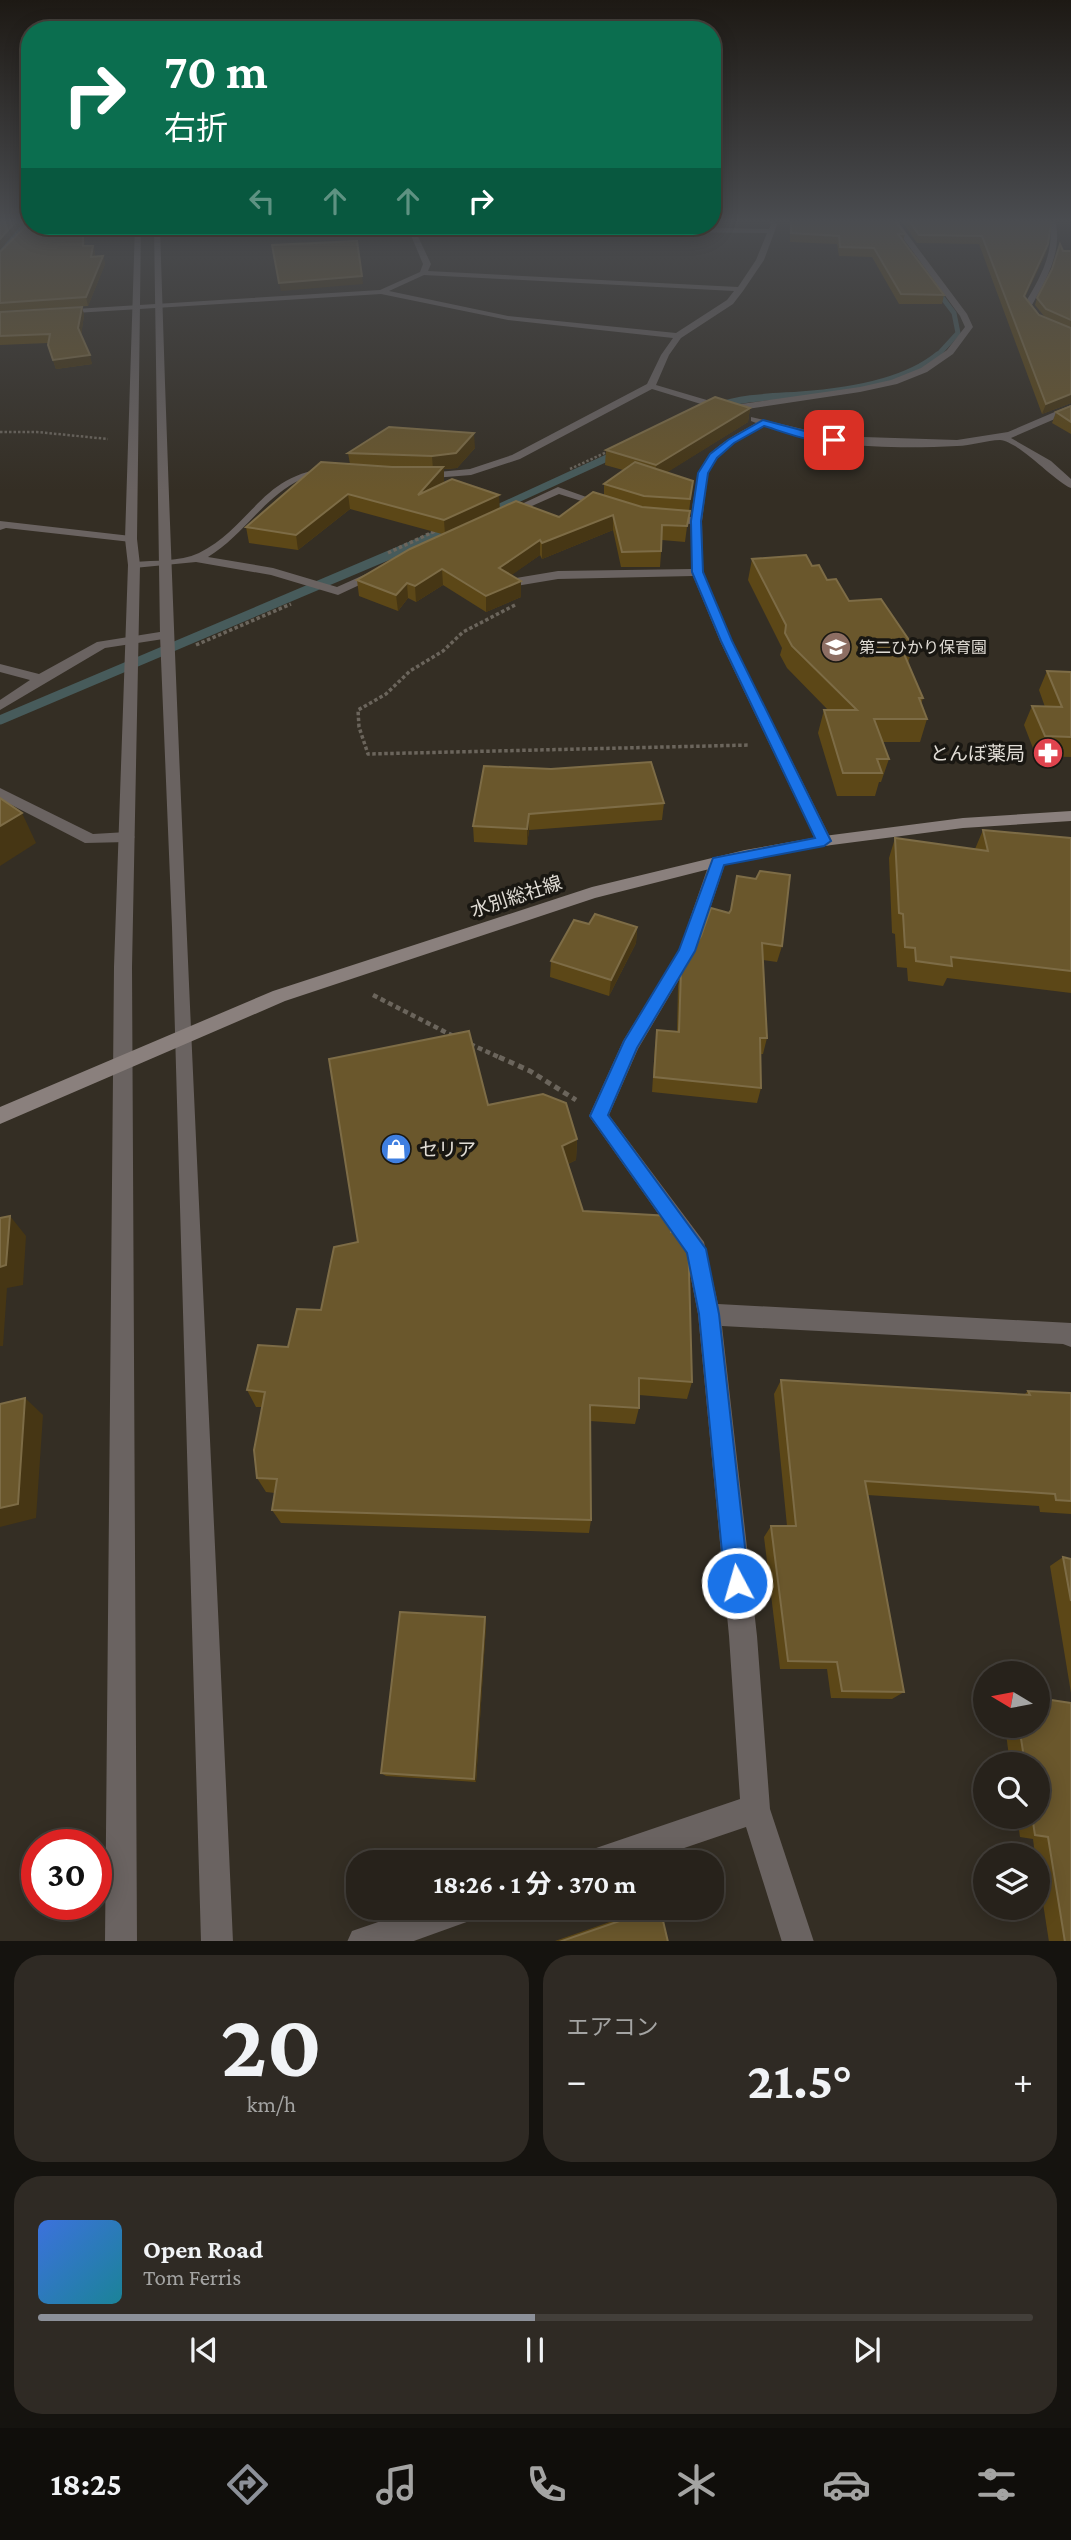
<!DOCTYPE html>
<html lang="ja">
<head>
<meta charset="utf-8">
<style>
  :root { --surface:#27221b; --page:#2f2a24; --text:#f1f3f6; --muted:#a4a4a3; --line:#433f3a; --accent:#8c9099 }
  body { margin:0; font-family:"Crimson Pro","Noto Sans JP",serif; background:var(--page); color:var(--text); height:100vh; display:flex; flex-direction:column; font-size:26px; white-space:nowrap }
  * { box-sizing:border-box; margin:0 }
  p { font-size:23px; color:var(--muted) }
  .icon { flex:none; width:38px; height:38px; fill:none; stroke:currentColor; stroke-width:2; stroke-linecap:round; stroke-linejoin:round }
  .map { position:relative; height:1941px; overflow:hidden }
  .details { display:flex; flex-direction:column; gap:14px; padding:14px; background:#15130f; flex:1 }
  .details>* { flex:none }
  .guide { position:absolute; left:21px; top:21px; width:700px; height:214px; border-radius:28px; box-shadow:0 4px 18px #0003,0 0 0 2px var(--line); background:#0b6e4f; color:#fff; overflow:hidden }
  .needle { width:46px; rotate:280deg }
  .controls { position:absolute; left:973px; top:1661px; display:grid; gap:14px }
  .controls a { display:grid; place-items:center; width:77px; height:77px; border-radius:50%; background:var(--surface); box-shadow:0 4px 18px #0003,0 0 0 2px var(--line); font-size:35px }
  .speed { position:absolute; left:21px; top:1829px; display:flex; gap:14px; font-size:35px; font-weight:700; text-align:center }
  .speed>* { display:grid; place-content:center; width:91px; height:91px; border-radius:50%; background:var(--surface); box-shadow:0 4px 18px #0003,0 0 0 2px var(--line); line-height:1 }
  .speed .limit { border:10px solid #d22; background:#fff; color:#111 }
  .pin { position:absolute; display:grid; place-items:center; width:60px; height:60px; color:#fff; margin:-30px; border-radius:14px; box-shadow:0 4px 10px #0006 }
  .me { position:absolute; width:77px; margin:-38px; rotate:354deg; stroke-linejoin:round; filter:drop-shadow(0 0 5px #0008) }
  .turn { display:flex; align-items:center; gap:24px; height:147px; padding:0 28px; font-size:32px }
  .turn .icon { width:91px; height:91px; stroke-width:2.5 }
  .turn b { display:block; font-size:49px; line-height:60px }
  .lanes { display:flex; align-items:center; height:66px; padding:0 28px; background:#0003; justify-content:center; gap:35px; direction:ltr }
  .lanes .off { opacity:.35 }
  .big { font-size:52px; font-weight:700; line-height:1.1 }
  .details .card { flex:1; display:flex; flex-direction:column; justify-content:center; gap:10px; min-width:0; padding:0 24px; border-radius:28px; background:var(--page) }
  .details .dial { align-items:center; gap:0 }
  .dial b { font-size:91px; line-height:1 }
  .song { display:flex; align-items:center; gap:21px }
  .cover { width:84px; height:84px; border-radius:10px; background:linear-gradient(135deg,hsl(220 70% 55%),hsl(190 70% 35%)) }
  .played { height:7px; border-radius:4px; background:linear-gradient(90deg,var(--accent) 50%,var(--line) 50%) }
  .keys { display:flex; justify-content:space-around; direction:ltr }
  .heat { display:flex; justify-content:space-between; align-items:center; font-size:38px; direction:ltr }
  .details .tiles { flex:1; display:grid; gap:14px; grid-template-columns:1fr 1fr }
  .card:last-child { grid-column:span 2 }
  .trip { position:absolute; left:346px; top:1850px; width:378px; height:70px; border-radius:28px; background:var(--surface); box-shadow:0 4px 18px #0003,0 0 0 2px var(--line); font-weight:700; line-height:70px; text-align:center }
  .dock { display:flex; height:112px; justify-content:space-around; align-items:center; background:#100e0b; color:var(--muted) }
  .dock .icon { width:49px; height:49px }
  .dock .selected { color:var(--accent) }
  .dock b { font-size:32px; color:var(--text) }
  .map>svg:first-child { display:block }
  .lines { fill:none; stroke-linecap:round; stroke-linejoin:round }
  .stream-far2 { stroke:#475b5b; stroke-width:5 }
  .stream-far1 { stroke:#475b5b; stroke-width:7 }
  .stream { stroke:#475b5b; stroke-width:9 }
  .path-far3 { stroke:#6b655c; stroke-width:2.5; stroke-dasharray:2.5 2; stroke-linecap:butt }
  .path-far2 { stroke:#6b655c; stroke-width:3.5; stroke-dasharray:3.5 2.5; stroke-linecap:butt }
  .path-far1 { stroke:#6b655c; stroke-width:4.5; stroke-dasharray:5 3.5; stroke-linecap:butt }
  .path { stroke:#6b655c; stroke-width:5; stroke-dasharray:6 4.5; stroke-linecap:butt }
  .minor { fill:#6a6361; fill-rule:evenodd }
  .tertiary { fill:#6a6361; fill-rule:evenodd }
  .secondary { fill:#8a807d; fill-rule:evenodd }
  .wall { fill:#5c4717 }
  .shaded-wall { fill:#463614 }
  .building { fill:#6a572c; stroke:#7d6c46; stroke-width:2 }
  .route { fill:#1a73e8; stroke:#114b97; stroke-width:2 }
  .labels { text-anchor:middle; stroke-width:7; stroke-linejoin:round; paint-order:stroke }
  .far-poi-label { font-size:16px; fill:#e1ddd6; stroke:#191712; text-anchor:start }
  .poi-label { font-size:19px; fill:#e1ddd6; stroke:#191712; text-anchor:end }
  .street-label { font-size:19px; fill:#e1ddd6; stroke:#191712 }
</style>
</head>
<body>
<div class="map">
<svg width="1071" height="1942" viewBox="0 0 1071 1942">
  <rect width="100%" height="100%" fill="#342e24"/>
  <g class="lines">
    <g class="stream-far2">
      <polyline points="0,251 22,227"/>
      <polyline points="935,288 954,313 958,333 936,357"/>
    </g>
    <g class="stream-far1">
      <path d="M 715,407 C 743,397 771,397 800,395 C 844,392 903,384 938,355"/>
      <polyline points="487,513 620,452"/>
      <polyline points="442,533 454,528"/>
    </g>
    <polyline class="stream" points="0,720 446,531"/>
    <g class="path-far3">
      <polyline points="0,432 37,432 108,439"/>
      <polyline points="570,469 609,451"/>
      <polyline points="431,533 438,530"/>
    </g>
    <g class="path-far2">
      <polyline points="388,553 435,531"/>
      <polyline points="515,605 463,632 443,651 410,671 386,694 358,710 359,727 368,754 750,745"/>
      <polyline points="196,645 291,604"/>
    </g>
    <g class="path-far1">
      <polyline points="373,995 455,1037"/>
      <polyline points="470,1044 503,1059"/>
    </g>
    <polyline class="path" points="499,1057 530,1071 576,1100"/>
    <g class="minor">
      <path d="M 766,219 L 773,219 L 777,225 L 764,260 L 743,291 L 733,304 L 681,338 L 669,355 L 656,385 L 727,406 L 860,387 L 891,380 L 921,368 L 947,350 L 965,327 L 960,316 L 889,219 L 896,219 L 967,314 L 973,327 L 953,354 L 927,372 L 897,384 L 860,392 L 727,412 L 652,389 L 520,459 L 471,475 L 421,479 L 416,476 L 417,474 L 470,469 L 512,455 L 647,384 L 661,355 L 673,338 L 508,320 L 381,294 L 59,314 L 55,312 L 59,310 L 380,290 L 420,272 L 423,264 L 407,226 L 413,226 L 431,264 L 428,271 L 738,287 L 756,260 L 767,233 L 654,232 L 648,226 L 769,229 L 771,225 ZM 424,275 L 734,291 L 727,300 L 676,333 L 508,316 L 389,291 Z"/>
      <path d="M 1049,219 L 1055,219 C 1063,251 1047,278 1032,305 L 1042,318 L 1071,331 L 1071,336 L 1037,322 L 1024,305 C 1040,278 1056,251 1049,219 Z"/>
      <polygon points="30,220 30,224 0,226 0,222"/>
      <path d="M 1071,405 L 1071,412 L 1011,438 L 1051,461 L 1071,479 L 1071,488 C 1054,481 1020,442 1000,440 C 987,440 971,446 957,446 C 895,449 824,448 764,426 L 734,443 L 717,458 L 708,473 L 702,521 L 703,572 L 732,641 L 832,841 L 830,845 L 824,846 L 816,841 L 720,641 L 693,576 L 558,579 L 516,586 L 510,582 L 516,578 L 558,571 L 691,569 L 691,524 L 665,522 L 660,519 L 665,516 L 691,517 C 700,457 702,453 756,423 L 751,421 L 751,417 L 832,436 L 957,440 L 1008,432 Z"/>
      <path d="M 334,468 L 338,469 L 338,473 C 325,476 313,474 300,480 C 264,497 243,536 208,557 L 273,568 L 337,587 L 375,570 L 383,570 L 383,574 L 338,595 L 271,575 L 196,562 L 134,568 L 128,565 L 134,562 C 155,560 179,562 199,553 C 253,526 262,471 334,468 Z"/>
      <polygon points="558,487 612,506 607,509 559,494 507,517 498,515"/>
      <polygon points="0,521 131,536 137,539 131,542 6,528 0,530"/>
      <polygon points="166,631 170,632 170,638 105,648 0,710 0,700 30,680 0,672 0,664 39,674 97,642"/>
      <polygon points="0,788 93,834 127,832 135,837 127,842 85,843 0,799"/>
      <polygon points="718,856 726,861 696,951 638,1049 609,1115 704,1242 718,1304 1071,1323 1071,1347 1063,1344 722,1326 757,1636 770,1809 814,1942 782,1942 746,1827 643,1862 584,1862 588,1851 599,1847 740,1799 729,1636 698,1314 686,1253 589,1116 623,1041 679,950 710,861"/>
      <polygon points="419,1908 480,1908 475,1919 411,1942 347,1942 352,1931"/>
    </g>
    <g class="tertiary">
      <polygon points="135,226 141,226 137,539 140,565 132,967 137,1942 105,1942 114,967 128,565 125,539"/>
      <path d="M 154,226 L 160,226 C 177,798 208,1370 233,1942 L 201,1942 L 172,927 L 160,635 Z"/>
    </g>
    <polygon class="secondary" points="1071,811 1071,821 963,828 824,846 745,860 595,898 285,1001 0,1124 0,1107 273,991 592,887 745,850 824,836 963,818"/>
  </g>
  <g class="wall">
    <polygon points="790,219 894,219 905,234 903,241 944,295 942,304 899,304 872,257 839,256 837,244 790,242"/>
    <polygon points="900,219 1050,219 1046,253 1025,297 1039,315 1068,327 1044,316 1035,305 1037,298 1063,251 1071,251 1071,403 1042,414 979,244 917,243"/>
    <polygon points="30,226 85,226 85,246 93,246 95,253 95,257 103,256 105,264 88,306 0,311 0,252"/>
    <polygon points="82,307 84,315 81,335 92,364 56,369 48,345 48,343 0,345 0,312"/>
    <polygon points="1071,406 1071,434 1052,423 1056,412"/>
    <polygon points="750,408 748,422 667,472 693,481 685,542 662,540 660,567 621,567 613,530 542,559 540,555 511,575 521,581 521,597 486,612 443,585 416,602 408,598 398,611 359,596 357,580 442,534 350,509 298,550 249,543 246,527 350,464 348,453 475,448 457,468 444,469 444,482 443,483 499,509 559,517 604,496 604,484 623,470 605,465 606,450"/>
    <polygon points="752,559 812,566 849,601 913,646 908,663 923,698 921,704 927,719 920,742 882,742 889,759 881,782 879,782 875,796 837,796 818,733 824,710 828,710 787,668 780,655 782,648 748,580"/>
    <polygon points="1047,671 1071,672 1071,757 1036,756 1024,725 1032,706 1045,707 1039,690"/>
    <polygon points="484,766 664,803 662,820 529,830 527,845 474,842 473,826"/>
    <polygon points="983,830 1071,838 1071,993 947,978 943,986 908,981 907,968 897,967 895,934 892,933 889,858 895,838 975,849"/>
    <polygon points="711,908 782,946 777,962 763,960 767,1038 763,1054 761,1054 761,1088 757,1103 652,1092 655,1046 657,1030 677,1031 678,986 681,970 701,936"/>
    <polygon points="589,924 637,927 636,943 609,996 550,977 551,961"/>
    <polygon points="488,1105 577,1139 576,1160 568,1164 583,1211 671,1232 692,1382 687,1399 639,1395 639,1408 635,1424 590,1421 591,1520 589,1533 281,1523 272,1510 275,1493 266,1492 257,1478 262,1407 256,1407 247,1390 288,1347 321,1310 358,1242"/>
    <polygon points="781,1380 1024,1395 1028,1391 1071,1393 1071,1514 1040,1512 1039,1506 867,1495 904,1692 892,1699 831,1698 827,1669 780,1669 764,1537 771,1526 787,1526 774,1394"/>
    <polygon points="1063,1557 1071,1559 1071,1693 1050,1566"/>
    <polygon points="485,1617 486,1625 476,1782 386,1776 381,1773"/>
    <polygon points="1005,1726 1038,1726 1071,1942 1049,1942 1038,1871 1038,1855 1035,1855 1033,1839 1020,1837 1017,1816 1038,1816 1038,1764 1010,1764"/>
    <polygon points="650,1908 660,1908 668,1942 552,1942"/>
  </g>
  <g class="shaded-wall">
    <polygon points="17,220 20,227 0,250 0,239"/>
    <polygon points="83,226 85,226 85,254 83,246"/>
    <polygon points="1048,244 1046,253 1021,305 1024,296"/>
    <polygon points="93,246 95,253 93,265 91,257"/>
    <polygon points="103,256 105,264 88,306 86,297"/>
    <polygon points="362,276 363,284 281,291 279,283"/>
    <polygon points="82,307 84,315 81,336 78,328"/>
    <polygon points="90,355 92,364 56,369 53,360"/>
    <polygon points="1071,394 1071,403 1042,414 1046,404"/>
    <polygon points="750,408 748,422 655,480 656,465"/>
    <polygon points="474,433 475,448 457,468 444,469 444,482 419,510 418,495 433,470 432,456"/>
    <polygon points="348,494 350,509 298,550 296,535"/>
    <polygon points="499,495 500,511 445,535 444,520"/>
    <polygon points="613,515 613,530 542,559 542,543"/>
    <polygon points="540,540 540,555 499,584 499,568"/>
    <polygon points="442,569 443,585 416,602 415,586"/>
    <polygon points="521,581 521,597 486,612 486,596"/>
    <polygon points="407,583 408,598 398,611 396,595"/>
    <polygon points="22,813 36,843 0,866 0,826"/>
    <polygon points="529,814 529,830 527,845 527,829"/>
    <polygon points="637,927 636,943 609,996 611,980"/>
    <polygon points="577,1139 576,1160 562,1167 562,1146"/>
    <polygon points="10,1216 26,1236 23,1285 7,1288 3,1346 0,1346 0,1267"/>
    <polygon points="25,1398 43,1415 36,1518 0,1527 0,1508"/>
    <polygon points="485,1617 486,1625 476,1782 474,1779"/>
  </g>
  <g class="building">
    <polygon points="791,219 894,219 905,234 898,234 944,295 901,294 874,248 840,247 839,236 791,233"/>
    <polygon points="908,219 1050,219 1051,223 1048,244 1024,296 1039,315 1071,328 1071,394 1046,404 982,236 919,235"/>
    <polygon points="17,220 0,239 0,221"/>
    <polygon points="30,222 30,226 83,226 83,246 93,246 91,257 103,256 86,297 0,303 0,252"/>
    <polygon points="357,241 362,276 279,283 272,245"/>
    <polygon points="1060,244 1063,251 1071,251 1071,320 1046,309 1037,298 1052,269"/>
    <polygon points="82,307 78,328 90,355 53,360 48,345 50,334 0,336 0,312"/>
    <polygon points="715,397 750,408 656,465 606,450"/>
    <polygon points="1071,406 1071,422 1056,412"/>
    <polygon points="389,427 474,433 456,453 432,456 348,453"/>
    <polygon points="321,462 392,467 443,467 418,495 452,479 499,495 444,520 348,494 296,535 246,527"/>
    <polygon points="635,462 693,481 690,499 644,496 604,484"/>
    <polygon points="593,492 642,507 690,511 687,526 662,525 661,551 622,552 613,515 542,543 540,540 499,568 521,581 486,596 442,569 415,586 407,583 396,595 357,580 410,549 516,501 559,517"/>
    <polygon points="806,555 812,566 819,565 827,580 836,579 849,601 881,599 913,646 901,647 923,698 919,698 927,719 874,719 889,759 877,759 882,773 843,773 824,710 857,710 792,646 785,633 786,625 752,559"/>
    <polygon points="1047,671 1071,672 1071,737 1045,736 1032,706 1062,707"/>
    <polygon points="651,762 664,803 529,814 527,829 473,826 484,766 551,769"/>
    <polygon points="0,798 22,813 0,826"/>
    <polygon points="983,830 1071,838 1071,971 951,957 952,966 916,961 915,948 905,947 903,914 899,913 895,838 988,851"/>
    <polygon points="760,871 790,875 782,946 762,943 767,1038 760,1038 761,1088 654,1077 657,1030 679,1032 681,970 701,936 711,908 729,913 731,910 737,876 756,879"/>
    <polygon points="595,914 637,927 611,980 551,961 574,920 589,924"/>
    <polygon points="469,1031 488,1105 543,1094 566,1103 577,1139 562,1146 583,1211 670,1216 671,1232 688,1234 692,1382 639,1378 639,1408 590,1405 591,1520 272,1510 277,1479 257,1478 254,1450 265,1392 247,1390 258,1345 288,1347 297,1309 321,1310 334,1247 358,1242 329,1059"/>
    <polygon points="10,1216 6,1265 0,1267 0,1218"/>
    <polygon points="781,1380 1030,1395 1028,1391 1071,1393 1071,1501 1056,1500 1055,1494 865,1481 904,1692 842,1691 837,1662 788,1661 771,1526 796,1526"/>
    <polygon points="25,1398 18,1504 0,1508 0,1404"/>
    <polygon points="1063,1557 1071,1559 1071,1601"/>
    <polygon points="400,1612 485,1617 474,1779 381,1773"/>
    <polygon points="1038,1698 1071,1703 1071,1942 1065,1942 1048,1837 1035,1835 1032,1816 1038,1816 1038,1764 1025,1764 1019,1726 1038,1726"/>
    <polygon points="657,1908 660,1908 668,1942 559,1942"/>
  </g>
  <linearGradient id="sky" x2="0" y2="1"><stop stop-color="#1d1914"/><stop offset="0.45" stop-color="#4a4c50"/><stop offset="1" stop-color="#4a4c50" stop-opacity="0"/></linearGradient>
  <rect width="1071" height="491" fill="url(#sky)"/>
  <path class="route" d="M 763,420 L 839,440 C 824,448 781,431 764,426 L 734,443 L 717,458 L 708,473 L 701,521 L 703,572 L 732,641 L 831,841 L 824,846 L 724,865 L 695,951 L 637,1048 L 608,1115 L 706,1249 L 719,1314 L 749,1583 L 746,1591 L 737,1595 L 729,1591 L 725,1583 L 699,1314 L 687,1253 L 590,1116 L 624,1041 L 679,950 L 713,858 L 815,838 L 721,641 L 692,572 L 691,521 L 698,473 L 710,454 L 728,440 Z"/>
  <defs>
    <g id="school-disc" transform="scale(1.575)"><circle r="9.5" fill="#8d6e63" stroke="#191712"/><path d="M0-5L7-2L0 1L-7-2ZM-4 1L0 2.5L4 1V4Q0 6-4 4Z" fill="#fff"/></g>
    <g id="pharmacy-disc" transform="scale(1.575)"><circle r="9.5" fill="#e0444e" stroke="#191712"/><path d="M-2-6h4v4h4v4h-4v4h-4v-4h-4v-4h4Z" fill="#fff"/></g>
    <g id="shop-disc" transform="scale(1.575)"><circle r="9.5" fill="#3f7fe0" stroke="#191712"/><path d="M-5-2.5h2.3a2.7 3.5 0 0 1 5.4 0H5L5.5 6h-11ZM-1.5-2.5h3a1.5 2.3 0 0 0-3 0Z" fill="#fff"/></g>
  </defs>
  <g fill-rule="evenodd">
    <use href="#school-disc" x="836" y="647"/>
    <use href="#pharmacy-disc" x="1048" y="753"/>
    <use href="#shop-disc" x="396" y="1149"/>
  </g>
  <g class="labels">
    <g class="far-poi-label">
      <text x="859" y="653">第二ひかり保育園</text>
    </g>
    <g class="poi-label">
      <text x="1025" y="760">とんぼ薬局</text>
      <text x="419" y="1156" text-anchor="start">セリア</text>
    </g>
    <g class="street-label">
      <text transform="translate(516 896) rotate(-18)" y="7">水別総社線</text>
    </g>
  </g>
</svg>
<div class="controls">
<a><svg class="needle" viewBox="-14 -14 28 28"><path d="M0-13l5 13h-10z" fill="#e53935"/><path d="M0 13l5-13h-10z" fill="#a4a4a3"/></svg></a>
<a><svg class="icon" aria-label="search" viewBox="0 0 24 24"><circle cx="10" cy="10" r="6"/><path d="M15 15l6 6"/></svg></a>
<a><svg class="icon" aria-label="layers" viewBox="0 0 24 24"><path d="M12 4l9 5-9 5-9-5zM3 14l9 5 9-5"/></svg></a>
</div>
<div class="speed"><div class="limit">30</div></div>
<div class="pin" style="left:834px;top:440px;background:#d93025"><svg class="icon" aria-label="arrive" viewBox="0 0 24 24"><path d="M6 21V4h12l-3 4 3 4H6"/></svg></div>
<svg class="me" style="left:737px;top:1583px" viewBox="-20 -20 40 40"><circle r="17" fill="#1a73e8" stroke="#fff" stroke-width="3"/><path d="M0-11L8 9 0 5-8 9z" fill="#fff"/></svg>
<div class="trip">18:26 · 1 分 · 370 m</div>
<div class="guide">
<div class="turn"><svg class="icon" aria-label="right" viewBox="0 0 24 24"><path d="M7 20v-9h11M14 6l5 5-5 5"/></svg><div><b>70 m</b>右折</div></div>
<div class="lanes"><svg class="icon off" aria-label="left" viewBox="0 0 24 24"><path d="M17 20v-9H6M10 6l-5 5 5 5"/></svg><svg class="icon off" aria-label="ahead" viewBox="0 0 24 24"><path d="M12 20V5M6 11l6-6 6 6"/></svg><svg class="icon off" aria-label="ahead" viewBox="0 0 24 24"><path d="M12 20V5M6 11l6-6 6 6"/></svg><svg class="icon" aria-label="right" viewBox="0 0 24 24"><path d="M7 20v-9h11M14 6l5 5-5 5"/></svg></div>
</div>
</div>
<section class="details">
<div class="tiles">
<div class="card dial"><b>20</b><p>km/h</p></div>
<div class="card"><p>エアコン</p>
<div class="heat"><a>−</a><b class="big">21.5°</b><a>+</a></div>
</div>
<div class="card">
<div class="song"><i class="cover"></i><div><b>Open Road</b><p>Tom Ferris</p></div></div>
<div class="played"></div>
<div class="keys"><svg class="icon" aria-label="previous" viewBox="0 0 24 24"><path d="M18 5L8 12l10 7zM5 5v14"/></svg><svg class="icon" aria-label="pause" viewBox="0 0 24 24"><path d="M8 5v14M16 5v14"/></svg><svg class="icon" aria-label="next" viewBox="0 0 24 24"><path d="M6 5l10 7-10 7zM19 5v14"/></svg></div>
</div>
</div>
</section>
<nav class="dock">
<b>18:25</b>
<svg class="icon selected" aria-label="directions" viewBox="0 0 24 24"><path d="M12 3l9 9-9 9-9-9zM9 14v-3h6M13 9l2 2-2 2"/></svg>
<svg class="icon" aria-label="music" viewBox="0 0 24 24"><path d="M9 18V5l10-2v13"/><circle cx="6" cy="18" r="3"/><circle cx="16" cy="16" r="3"/></svg>
<svg class="icon" aria-label="phone" viewBox="0 0 24 24"><path d="M5 4h4l2 5-3 2q2 4 5 5l2-3 5 2v4C11 20 4 13 5 4z"/></svg>
<svg class="icon" aria-label="climate" viewBox="0 0 24 24"><path d="M12 3v18M4 7l16 10M4 17L20 7"/></svg>
<svg class="icon" aria-label="car" viewBox="0 0 24 24"><path d="M5 17H2v-5l4-1 3-4h7l3 4 3 1v5h-3M9 17h6M6 11h13"/><circle cx="7" cy="17" r="2"/><circle cx="17" cy="17" r="2"/></svg>
<svg class="icon" aria-label="filters" viewBox="0 0 24 24"><path d="M4 7h16M4 17h16"/><circle cx="9" cy="7" r="2"/><circle cx="15" cy="17" r="2"/></svg>
</nav>
</body>
</html>
